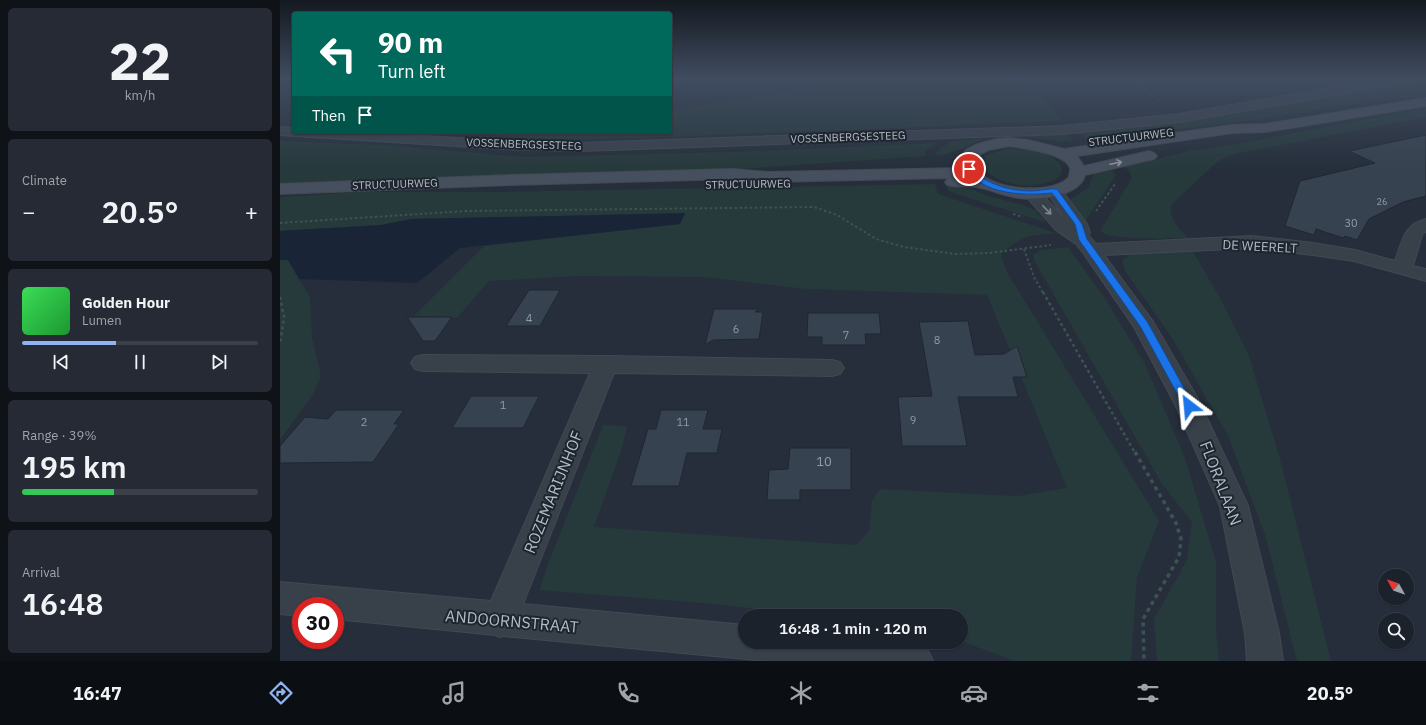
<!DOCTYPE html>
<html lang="en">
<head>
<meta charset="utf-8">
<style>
  :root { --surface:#1c222c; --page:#252a34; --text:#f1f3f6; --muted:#a0a4a9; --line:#3a3f48; --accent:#8fb4f0 }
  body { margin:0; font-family:"IBM Plex Sans",sans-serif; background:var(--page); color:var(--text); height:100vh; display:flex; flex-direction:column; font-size:15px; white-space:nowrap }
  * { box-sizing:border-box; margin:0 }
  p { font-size:13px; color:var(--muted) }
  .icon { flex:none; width:22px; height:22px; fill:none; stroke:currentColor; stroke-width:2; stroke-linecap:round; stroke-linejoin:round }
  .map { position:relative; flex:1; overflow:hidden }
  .side { display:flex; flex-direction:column; gap:8px; padding:8px; background:#0f1318; width:280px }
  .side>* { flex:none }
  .hud { position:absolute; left:12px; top:12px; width:380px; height:122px; border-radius:4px; box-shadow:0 1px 3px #0004,0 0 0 1px var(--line); background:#00695c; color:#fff; overflow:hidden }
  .needle { width:26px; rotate:310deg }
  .controls { position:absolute; left:1098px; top:569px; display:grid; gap:8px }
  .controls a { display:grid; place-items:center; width:36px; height:36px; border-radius:50%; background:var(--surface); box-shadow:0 1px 3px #0004,0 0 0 1px var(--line); font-size:20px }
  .speed { position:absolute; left:12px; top:597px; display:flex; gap:8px; font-size:20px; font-weight:700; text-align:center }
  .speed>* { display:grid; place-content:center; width:52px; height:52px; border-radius:50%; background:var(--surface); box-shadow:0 1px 3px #0004,0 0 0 1px var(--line); line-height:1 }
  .speed .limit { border:6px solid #d22; background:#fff; color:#111 }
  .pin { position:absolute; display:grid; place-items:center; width:34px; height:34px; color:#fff; margin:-17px; border:2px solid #fff; border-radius:50%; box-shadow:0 1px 4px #0007 }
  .me { position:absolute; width:44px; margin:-22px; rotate:331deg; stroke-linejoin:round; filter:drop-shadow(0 0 3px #0008) }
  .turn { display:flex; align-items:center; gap:14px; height:84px; padding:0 20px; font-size:18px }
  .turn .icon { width:52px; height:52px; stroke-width:2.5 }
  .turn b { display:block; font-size:28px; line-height:34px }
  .then { display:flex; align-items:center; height:38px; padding:0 20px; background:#0003; gap:8px; font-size:15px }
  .big { font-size:30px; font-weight:600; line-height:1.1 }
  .side .widget { flex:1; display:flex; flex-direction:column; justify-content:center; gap:6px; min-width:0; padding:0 14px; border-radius:6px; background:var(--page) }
  .side .dial { align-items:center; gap:0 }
  .dial b { font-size:52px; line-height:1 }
  .song { display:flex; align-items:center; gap:12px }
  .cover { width:48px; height:48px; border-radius:6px; background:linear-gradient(135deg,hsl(130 70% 55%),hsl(130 70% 35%)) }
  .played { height:4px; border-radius:2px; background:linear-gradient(90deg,var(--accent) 40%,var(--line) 40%) }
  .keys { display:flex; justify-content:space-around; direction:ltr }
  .heat { display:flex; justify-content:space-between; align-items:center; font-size:22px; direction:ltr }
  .charge { height:6px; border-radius:3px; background:linear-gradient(90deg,#34c759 39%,var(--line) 0) }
  .trip { position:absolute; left:458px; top:609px; width:230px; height:40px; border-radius:20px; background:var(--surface); box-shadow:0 1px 3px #0004,0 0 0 1px var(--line); font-weight:600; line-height:40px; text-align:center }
  .tab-bar { display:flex; height:64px; justify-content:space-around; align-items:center; background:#0b0e12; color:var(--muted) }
  .tab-bar .icon { width:28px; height:28px }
  .tab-bar .active { color:var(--accent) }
  .tab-bar b { font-size:18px; color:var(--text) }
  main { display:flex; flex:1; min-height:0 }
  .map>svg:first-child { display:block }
  .green { fill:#26393b }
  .water { fill:#192537 }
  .building { fill:#374250; stroke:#1f2731 }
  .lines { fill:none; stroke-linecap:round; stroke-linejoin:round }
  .street-casing { stroke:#414953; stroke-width:2 }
  .secondary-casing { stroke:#414953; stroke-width:2 }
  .path-far3 { stroke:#3f5253; stroke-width:1.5; stroke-dasharray:2 2; stroke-linecap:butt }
  .path-far2 { stroke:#3f5253; stroke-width:2; stroke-dasharray:2.5 2.5; stroke-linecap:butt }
  .path-far1 { stroke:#3f5253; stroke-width:2.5; stroke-dasharray:3 3; stroke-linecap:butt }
  .path { stroke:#3f5253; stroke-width:3.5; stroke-dasharray:4 4; stroke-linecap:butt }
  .street { fill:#38404a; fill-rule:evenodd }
  .secondary { fill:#464f5d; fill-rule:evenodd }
  .oneway { stroke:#8e95a1 }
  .oneway2 { stroke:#7c848e }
  .route { fill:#1a73e8; stroke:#114b97 }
  .labels { text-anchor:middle; stroke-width:4; stroke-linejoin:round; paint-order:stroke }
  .far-number-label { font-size:9px; fill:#939ba7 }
  .far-street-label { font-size:11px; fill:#b4bbc6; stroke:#1d252f }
  .number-label { font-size:11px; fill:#939ba7 }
  .street-label { font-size:13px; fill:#b4bbc6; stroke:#1d252f }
  .near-number-label { font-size:13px; fill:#939ba7 }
  .near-street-label { font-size:16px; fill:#b4bbc6; stroke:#1d252f }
</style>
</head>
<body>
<main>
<section class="side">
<div class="widget dial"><b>22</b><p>km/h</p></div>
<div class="widget"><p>Climate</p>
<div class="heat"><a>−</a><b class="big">20.5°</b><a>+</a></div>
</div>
<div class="widget">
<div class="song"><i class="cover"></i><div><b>Golden Hour</b><p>Lumen</p></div></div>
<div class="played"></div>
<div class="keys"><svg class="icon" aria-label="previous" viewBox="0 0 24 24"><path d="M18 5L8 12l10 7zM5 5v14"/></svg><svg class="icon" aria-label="pause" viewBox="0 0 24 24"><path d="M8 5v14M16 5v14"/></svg><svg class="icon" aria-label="next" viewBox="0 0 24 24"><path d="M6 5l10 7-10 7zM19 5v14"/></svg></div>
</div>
<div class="widget"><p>Range · 39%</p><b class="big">195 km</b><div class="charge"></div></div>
<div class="widget"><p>Arrival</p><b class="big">16:48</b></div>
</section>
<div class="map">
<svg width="1146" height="661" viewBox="0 0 1146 661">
  <rect width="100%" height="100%" fill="#252e3a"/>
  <g class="green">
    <polygon points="587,78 797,79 748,80 782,121 362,138 274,139 207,135 215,132 390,132 390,110"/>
    <polygon points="1146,78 1146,96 1097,101 966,121 807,140 798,132 926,116"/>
    <path d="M 1146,108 L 1146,117 L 955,154 L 942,159 L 935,164 L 892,204 C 887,217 900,229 908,238 C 893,238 827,241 820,231 L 852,178 L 849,171 L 843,165 L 865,162 L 908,151 L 957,144 Z"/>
    <path d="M 786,133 L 795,141 C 769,143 742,133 715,137 C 694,140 677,154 656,156 L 655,152 L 670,142 L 716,137 Z"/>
    <polygon points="0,141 105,145 244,157 451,152 656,143 645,151 646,156 461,169 238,174 0,185"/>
    <path d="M 727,149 C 743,148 781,151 782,172 C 772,194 705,187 702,162 L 707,155 Z"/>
    <polygon points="830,167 836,175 804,223 788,203 792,198 808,188 813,175 817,172"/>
    <path d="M 655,184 L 658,194 L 776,233 C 748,236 743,235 721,254 L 726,270 L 879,521 L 857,578 L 851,661 L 734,661 L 681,641 L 681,616 L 544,616 L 422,603 L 259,590 L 268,564 L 323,425 L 347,426 L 342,448 L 314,527 L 576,545 L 589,531 L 592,501 L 600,489 L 737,496 L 787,488 L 707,295 L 526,289 L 423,277 L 300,276 L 209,281 L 177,318 L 134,316 L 204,246 L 399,224 L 405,214 L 132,219 L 101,225 L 0,231 L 0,197 L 77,192 L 217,192 Z"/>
    <polygon points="667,185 685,186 708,196 744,205 755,210 767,223 668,191"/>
    <polygon points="788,247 824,297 865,364 905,458 936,562 936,631 939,661 877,661 874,619 907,560 912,522 882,484 754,260 754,254 761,250"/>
    <polygon points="912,250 938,294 969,356 999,455 1051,661 1017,661 986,538 949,438 892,338 845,271 842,260 855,252"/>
    <polygon points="0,260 8,260 30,297 32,337 41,376 33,394 0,440"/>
  </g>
  <polygon class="water" points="405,213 400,224 180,248 137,283 19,279 8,260 0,260 0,231 101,225 132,219"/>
  <g class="building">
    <polygon points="1146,135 1146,196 1123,202 1089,219 1077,240 1065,236 1063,238 1036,229 1034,235 1005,226 1020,181 1095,163 1069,151"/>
    <polygon points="249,290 280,290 260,326 226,326"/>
    <polygon points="434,309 479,309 475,312 483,312 479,339 433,340 425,345"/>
    <polygon points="528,313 599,313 601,334 585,334 586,345 542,345 542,337 527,337"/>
    <polygon points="127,317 172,317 155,341 143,341"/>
    <polygon points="688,321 695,355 724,354 737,346 747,377 733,377 738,397 678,397 687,446 622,446 618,397 652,396 639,322"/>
    <polygon points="191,396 259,396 243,428 172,428"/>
    <polygon points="56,410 124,410 114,424 119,424 93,462 0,463 0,446 25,417 48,419"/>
    <polygon points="381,410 428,410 423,429 442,429 437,453 407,453 399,486 351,486 368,429 376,429"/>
    <polygon points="510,448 571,448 571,490 520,490 520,500 487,500 489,470 508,469"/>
  </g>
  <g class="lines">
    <g class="street-casing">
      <g id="street">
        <polygon points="1111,78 1138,78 1136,81 1132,82 899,122 783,134 301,151 223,149 0,135 0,127 14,128 14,132 84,132 223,141 301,143 783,126 899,114"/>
        <path d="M 774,186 L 780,188 L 807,224 L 810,233 L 808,235 L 816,244 L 972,236 L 1033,243 L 1075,250 L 1115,261 C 1122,241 1124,224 1146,219 L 1146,231 L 1142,235 L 1133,266 L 1146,269 L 1146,281 L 1074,261 L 1033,255 L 972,248 L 824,255 L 872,320 L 918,399 L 968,506 L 999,633 L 1003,661 L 967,661 L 965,633 L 940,506 L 896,406 L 854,327 L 804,254 L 796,244 L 777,231 L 743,193 L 745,189 L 751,188 L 757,189 L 786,220 L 766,191 L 768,188 Z"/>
        <polygon points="143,355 326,356 552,360 560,362 564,368 560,374 552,376 334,373 243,604 465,625 465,642 630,642 647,649 653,661 487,661 223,636 220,637 215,635 55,619 55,606 21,606 21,616 0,614 0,582 211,601 310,373 143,371 135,369 131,363 135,357"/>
      </g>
    </g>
    <g class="secondary-casing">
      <path id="secondary" d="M 1146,98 L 1146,106 L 985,132 L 952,133 L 797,156 L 804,166 L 869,151 L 874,153 L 877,156 L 874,159 L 805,175 C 799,198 753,201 734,197 C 722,195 712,190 701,188 C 690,185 678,188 667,185 L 665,182 L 669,178 L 488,182 L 454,179 L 230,185 L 0,194 L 0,184 L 230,175 L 454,169 L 488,172 L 681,168 L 681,158 L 686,150 L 698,144 L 717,139 L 729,138 L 748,140 L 784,149 L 952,125 L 985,124 ZM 729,146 C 742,148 786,153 790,168 C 791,170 789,174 789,177 C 771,199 683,188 697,156 L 708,150 Z"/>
    </g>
    <polyline class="path-far3" points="852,78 879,101"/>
    <g class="path-far2">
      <polyline points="816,211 835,184"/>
      <polyline points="733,214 743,217"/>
      <polyline points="0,223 186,211 534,207 557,215 596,239 624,247 675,254 709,253 771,245"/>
      <polyline points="744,249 754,277 763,293"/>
    </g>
    <g class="path-far1">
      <polyline points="763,292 855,453"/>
      <polyline points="0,297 4,317 0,344"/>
    </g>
    <polyline class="path" points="855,452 896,523 901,539 899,557 863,619 864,661"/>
    <use href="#street" class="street"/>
    <use href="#secondary" class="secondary"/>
  </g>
  <defs><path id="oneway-shaft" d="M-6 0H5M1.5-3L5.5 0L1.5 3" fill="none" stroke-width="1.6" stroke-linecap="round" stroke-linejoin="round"/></defs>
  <use class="oneway" href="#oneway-shaft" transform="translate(836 163) rotate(-12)"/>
  <use class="oneway2" href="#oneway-shaft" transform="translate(767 210) rotate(46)"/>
  <linearGradient id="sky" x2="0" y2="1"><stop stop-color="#141920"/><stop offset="0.46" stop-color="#404c60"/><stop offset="1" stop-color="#404c60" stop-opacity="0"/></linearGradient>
  <rect width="1146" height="171" fill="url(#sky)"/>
  <path class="route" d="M 686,168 L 691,168 C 705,184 730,191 751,191 C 760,191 768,188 777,189 L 802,224 L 807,239 L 868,323 L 914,406 L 913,408 L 905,408 L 860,326 L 799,240 L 795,224 L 772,193 C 743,196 705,195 685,169 Z"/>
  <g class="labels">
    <g class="far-number-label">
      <text x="1102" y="205">26</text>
    </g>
    <g class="far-street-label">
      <text transform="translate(568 137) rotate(-2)" y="4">VOSSENBERGSESTEEG</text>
      <text transform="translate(851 137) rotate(-7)" y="4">STRUCTUURWEG</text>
      <text transform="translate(244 144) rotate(2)" y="4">VOSSENBERGSESTEEG</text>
      <text transform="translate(115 184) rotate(-2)" y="4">STRUCTUURWEG</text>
      <text transform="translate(468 184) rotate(-1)" y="4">STRUCTUURWEG</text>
    </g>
    <g class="number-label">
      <text x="1071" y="227">30</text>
      <text x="249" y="322">4</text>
      <text x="456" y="333">6</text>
      <text x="566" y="339">7</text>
      <text x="657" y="344">8</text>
      <text x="223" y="409">1</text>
      <text x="633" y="424">9</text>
      <text x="84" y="426">2</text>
      <text x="403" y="426">11</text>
    </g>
    <g class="street-label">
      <text transform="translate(980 246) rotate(3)" y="5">DE WEERELT</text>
    </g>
    <g class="near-number-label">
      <text x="544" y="466">10</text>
    </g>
    <g class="near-street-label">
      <text transform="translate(941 483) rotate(69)" y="6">FLORALAAN</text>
      <text transform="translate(273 492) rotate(-68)" y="6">ROZEMARIJNHOF</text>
      <text transform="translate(232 621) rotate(5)" y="6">ANDOORNSTRAAT</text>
    </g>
  </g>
</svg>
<div class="controls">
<a><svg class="needle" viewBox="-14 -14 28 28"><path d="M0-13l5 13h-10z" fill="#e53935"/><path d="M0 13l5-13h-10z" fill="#a0a4a9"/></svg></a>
<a><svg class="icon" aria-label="search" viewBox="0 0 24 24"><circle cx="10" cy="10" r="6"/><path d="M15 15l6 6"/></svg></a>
</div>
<div class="speed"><div class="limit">30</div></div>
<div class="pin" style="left:689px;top:169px;background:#d93025"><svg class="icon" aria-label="arrive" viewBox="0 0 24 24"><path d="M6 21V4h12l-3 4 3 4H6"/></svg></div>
<svg class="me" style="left:909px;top:406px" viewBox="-20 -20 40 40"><path d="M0-17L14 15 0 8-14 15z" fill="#1a73e8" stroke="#fff" stroke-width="4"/></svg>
<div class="trip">16:48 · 1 min · 120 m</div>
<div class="hud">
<div class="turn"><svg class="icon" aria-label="left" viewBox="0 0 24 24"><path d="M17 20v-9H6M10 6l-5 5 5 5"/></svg><div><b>90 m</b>Turn left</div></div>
<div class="then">Then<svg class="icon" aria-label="arrive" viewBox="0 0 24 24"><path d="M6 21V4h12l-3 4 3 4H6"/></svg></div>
</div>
</div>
</main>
<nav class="tab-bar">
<b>16:47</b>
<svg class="icon active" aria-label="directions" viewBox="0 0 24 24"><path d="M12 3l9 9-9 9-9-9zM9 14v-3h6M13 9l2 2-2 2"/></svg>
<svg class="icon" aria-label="music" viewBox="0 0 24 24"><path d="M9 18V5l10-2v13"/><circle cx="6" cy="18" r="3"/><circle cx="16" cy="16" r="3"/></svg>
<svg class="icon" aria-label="phone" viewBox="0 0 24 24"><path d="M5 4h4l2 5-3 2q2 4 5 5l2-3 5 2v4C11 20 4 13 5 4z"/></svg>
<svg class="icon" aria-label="climate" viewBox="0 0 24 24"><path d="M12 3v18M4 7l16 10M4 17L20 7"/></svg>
<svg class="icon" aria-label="car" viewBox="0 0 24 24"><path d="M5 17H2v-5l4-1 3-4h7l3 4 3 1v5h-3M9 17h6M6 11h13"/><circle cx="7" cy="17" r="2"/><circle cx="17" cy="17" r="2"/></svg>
<svg class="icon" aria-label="filters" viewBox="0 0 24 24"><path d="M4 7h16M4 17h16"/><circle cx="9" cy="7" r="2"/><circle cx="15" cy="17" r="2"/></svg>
<b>20.5°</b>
</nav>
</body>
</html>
